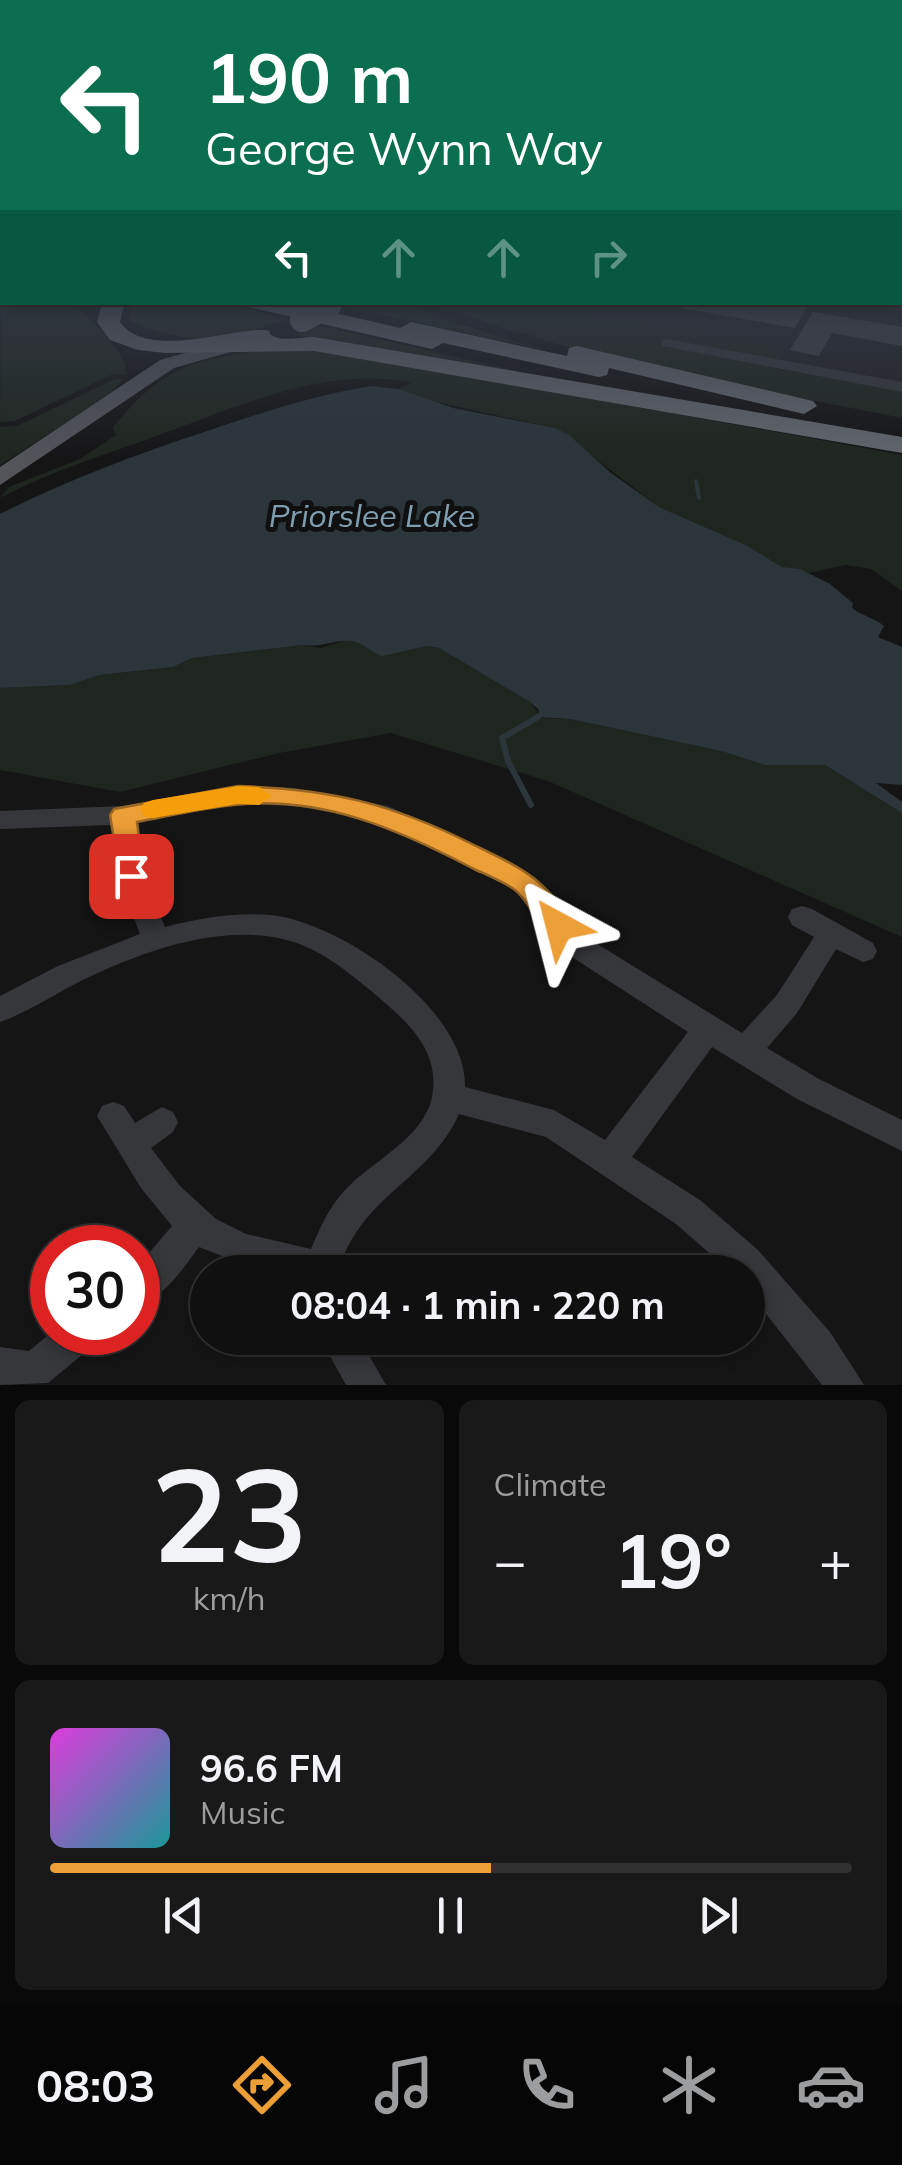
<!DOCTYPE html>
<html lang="en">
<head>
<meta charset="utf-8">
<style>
  :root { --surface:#101010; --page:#191919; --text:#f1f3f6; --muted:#9c9d9f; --line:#303030; --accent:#ec9e37 }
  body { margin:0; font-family:Mulish,sans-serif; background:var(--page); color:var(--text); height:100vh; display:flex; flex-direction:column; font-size:38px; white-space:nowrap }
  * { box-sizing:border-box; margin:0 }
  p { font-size:32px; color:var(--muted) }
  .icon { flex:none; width:55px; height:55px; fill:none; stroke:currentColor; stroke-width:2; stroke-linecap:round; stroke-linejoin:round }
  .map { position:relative; height:1385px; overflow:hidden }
  .drawer { display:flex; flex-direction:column; gap:15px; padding:15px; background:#090909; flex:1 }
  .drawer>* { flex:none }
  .hud { position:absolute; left:0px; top:0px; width:902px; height:305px; box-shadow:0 5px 15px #0003,0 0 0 2px var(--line); background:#0b6e4f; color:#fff; overflow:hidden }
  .speed { position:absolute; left:30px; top:1225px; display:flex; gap:20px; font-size:50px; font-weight:700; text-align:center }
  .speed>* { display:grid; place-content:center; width:130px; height:130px; border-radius:50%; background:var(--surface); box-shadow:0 5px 15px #0003,0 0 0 2px var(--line); line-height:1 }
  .speed .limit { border:15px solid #d22; background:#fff; color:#111 }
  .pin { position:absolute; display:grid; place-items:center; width:85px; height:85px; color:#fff; margin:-42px; border-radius:20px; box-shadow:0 5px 15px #0006 }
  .me { position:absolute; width:110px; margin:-55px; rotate:322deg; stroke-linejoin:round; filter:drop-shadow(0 0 8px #0008) }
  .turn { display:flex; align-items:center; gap:35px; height:210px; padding:0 40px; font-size:45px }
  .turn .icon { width:130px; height:130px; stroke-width:2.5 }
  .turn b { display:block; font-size:70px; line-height:85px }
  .lanes { display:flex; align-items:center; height:95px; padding:0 40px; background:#0003; justify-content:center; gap:50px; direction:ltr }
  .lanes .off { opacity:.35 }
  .big { font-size:75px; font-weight:700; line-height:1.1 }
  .drawer .tile { flex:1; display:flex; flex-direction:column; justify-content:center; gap:15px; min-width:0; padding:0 35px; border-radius:15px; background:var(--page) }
  .drawer .dial { align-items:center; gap:0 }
  .dial b { font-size:130px; line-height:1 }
  .song { display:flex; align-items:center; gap:30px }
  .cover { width:120px; height:120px; border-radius:15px; background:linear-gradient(135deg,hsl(300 70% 55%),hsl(180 70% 35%)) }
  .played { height:10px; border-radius:5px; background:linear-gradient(90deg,var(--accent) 55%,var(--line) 55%) }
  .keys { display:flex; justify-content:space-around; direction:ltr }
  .heat { display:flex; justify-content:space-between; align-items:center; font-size:55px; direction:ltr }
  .drawer .tiles { flex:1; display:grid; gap:15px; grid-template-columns:1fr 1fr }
  .tile:last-child { grid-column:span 2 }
  .trip { position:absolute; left:190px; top:1255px; width:575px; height:100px; border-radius:50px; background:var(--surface); box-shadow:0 5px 15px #0003,0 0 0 2px var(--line); font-weight:700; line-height:100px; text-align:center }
  .dock { display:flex; height:160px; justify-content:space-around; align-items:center; background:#060606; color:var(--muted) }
  .dock .icon { width:70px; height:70px }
  .dock .active { color:var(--accent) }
  .dock b { font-size:45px; color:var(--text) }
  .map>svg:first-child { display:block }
  .built { fill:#212123 }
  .green { fill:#1f261f }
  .water { fill:#2b353a }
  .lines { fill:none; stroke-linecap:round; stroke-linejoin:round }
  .stream-far1 { stroke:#2b353a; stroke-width:4 }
  .stream { stroke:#2b353a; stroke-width:6 }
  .building { fill:#414346 }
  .minor { fill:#36373b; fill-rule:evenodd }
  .major { fill:#52545a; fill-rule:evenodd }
  .highway { fill:#62666c; fill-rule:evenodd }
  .highway-bridge { stroke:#62666c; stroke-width:24 }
  .route { fill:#ec9e37; stroke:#996724; stroke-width:2.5 }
  .slow { fill:#f59e0b }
  .labels { text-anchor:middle; stroke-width:10; stroke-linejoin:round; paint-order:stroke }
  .water-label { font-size:32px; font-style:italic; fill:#7f9eb0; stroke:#101011 }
</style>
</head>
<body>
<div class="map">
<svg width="902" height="1385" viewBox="0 0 902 1385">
  <rect width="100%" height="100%" fill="#151516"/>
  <polygon class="built" points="900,267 902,391 772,367 781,348 529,303 900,302"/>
  <g class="green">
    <path d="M 1,267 L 2,302 C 60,302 69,293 108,339 C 118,351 125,358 127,374 L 113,374 L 15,421 L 0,422 Z"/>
    <path d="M 130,302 L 221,303 L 289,319 C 217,342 203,349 130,321 Z"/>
    <polygon points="350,303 407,303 439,318 544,350 341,306"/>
    <path d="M 430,303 L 529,303 L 782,348 L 773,368 L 902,391 L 902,418 C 744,386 581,360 430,303 Z"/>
    <polygon points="317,325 581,386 297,335"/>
    <path d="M 281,347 L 345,354 L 902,455 L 902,591 L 871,569 L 846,565 L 808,573 L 782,567 L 748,546 L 659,507 L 555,428 L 409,396 L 398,389 L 411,383 C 325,364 230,410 151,438 C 100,456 48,473 0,498 L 9,487 L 80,459 L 116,435 L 113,428 C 164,362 202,359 281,347 Z"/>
    <polygon points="115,379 124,379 105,398 0,465 0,427 17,426"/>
    <polygon points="346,640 359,642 382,655 427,646 439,648 530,702 542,718 570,719 721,751 765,765 825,765 902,813 902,937 548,781 391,733 279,753 120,792 0,770 0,688 70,685 100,675 173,667 192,658 303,645 321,648"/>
  </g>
  <path class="water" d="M 372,386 L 398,389 L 453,408 L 555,428 L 569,435 L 611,473 L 659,507 L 748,546 L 782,567 L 800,569 L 830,584 L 853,603 L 852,608 C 862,616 875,618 884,626 L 878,637 L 902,647 L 902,785 L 876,783 L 902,802 L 902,813 L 825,765 L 765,765 L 721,751 L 570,719 L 538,717 L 539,710 L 530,702 L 439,648 L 427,646 L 382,656 C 370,652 364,643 352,641 C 335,639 321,648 303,645 L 192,658 L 173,667 L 100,675 L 70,685 L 0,688 L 0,514 C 65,481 132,456 201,433 C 258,414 313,395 372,386 Z"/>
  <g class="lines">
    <polyline class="stream-far1" points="696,481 699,498"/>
    <polyline class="stream" points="531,805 508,761 502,738 538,717"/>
  </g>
  <g class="building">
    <polygon points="685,302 810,302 795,328 681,308"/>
    <polygon points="813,312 902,327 902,346 832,333 819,356 790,350"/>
  </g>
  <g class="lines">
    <g class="minor">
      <rect x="900" y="283" width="2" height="9"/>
      <polygon points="667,339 902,382 902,392 662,346 662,340"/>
      <path d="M 238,786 L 295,788 L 388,806 L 535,877 L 581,934 L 742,1033 L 777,995 L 814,937 L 792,925 L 788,917 L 792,909 L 802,906 L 812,909 L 873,943 L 877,951 L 873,959 L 863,962 L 836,949 L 797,1013 L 767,1048 L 819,1079 L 902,1120 L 902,1151 L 797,1099 L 712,1047 L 632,1157 L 700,1200 L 758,1250 L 830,1332 L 864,1385 L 822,1385 L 748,1291 L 748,1272 L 731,1272 L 676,1224 L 546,1137 L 459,1114 C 429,1181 361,1194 338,1272 L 263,1272 L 199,1247 C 182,1270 166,1295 138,1306 L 138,1266 L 172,1226 L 141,1188 L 97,1116 L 102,1106 L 113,1102 L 124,1106 L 135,1123 L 162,1107 L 173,1112 L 178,1122 L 173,1132 L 151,1148 L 180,1186 L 216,1219 L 246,1234 L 311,1249 C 320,1228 329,1207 345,1190 C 372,1161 424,1138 432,1097 C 440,1054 413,1027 383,1001 C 359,981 332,957 302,945 C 230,917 139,952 75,984 C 50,997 26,1013 0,1022 L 0,996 L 58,966 L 140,934 L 118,876 L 112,825 L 0,829 L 0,811 L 123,806 ZM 238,804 L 295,806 L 373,820 L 517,891 L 561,950 L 688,1032 L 605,1140 L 554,1110 L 465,1087 C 467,1009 342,923 271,915 C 235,912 200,918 165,927 L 144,876 L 137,822 Z"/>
      <polygon points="52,1332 99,1332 94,1345 48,1383 0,1385 0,1347 29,1351"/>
      <polygon points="320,1338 359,1338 386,1385 346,1385"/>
    </g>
    <polygon class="major" points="234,339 244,345 241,349 174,368 0,485 0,467 160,360"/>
    <g class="highway">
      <path d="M 103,302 L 125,302 L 120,322 C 146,359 225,330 262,330 C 276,330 264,333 275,337 C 284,341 304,337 314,337 L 902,437 L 902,453 L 314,351 L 165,353 L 138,350 L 110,340 L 97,322 Z"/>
      <polygon points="247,302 288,302 400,328 411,322 567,356 569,348 577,346 813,401 817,406 804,414 609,368 607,375 599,377 443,343 432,349 249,307"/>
    </g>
    <polyline class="highway-bridge" points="302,320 329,306"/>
  </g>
  <linearGradient id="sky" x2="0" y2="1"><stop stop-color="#0c0c0c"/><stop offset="0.58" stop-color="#353b47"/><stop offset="1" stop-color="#353b47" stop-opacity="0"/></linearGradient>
  <rect width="902" height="461" fill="url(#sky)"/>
  <path class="route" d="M 238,786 C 330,789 391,803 474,845 C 519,867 548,879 573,926 L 569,933 C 540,943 534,904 515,890 C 503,881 487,875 474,869 C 400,830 321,795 234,805 C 202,808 169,816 137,822 L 144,876 L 140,883 L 121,883 L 110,815 L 114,809 Z"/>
  <polygon class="slow" points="238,786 259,787 272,796 259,805 238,804 153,818 144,816 140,809 144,803 153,800"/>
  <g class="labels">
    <g class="water-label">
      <text x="372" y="527">Priorslee Lake</text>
    </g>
  </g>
</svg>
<div class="speed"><div class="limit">30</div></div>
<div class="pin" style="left:131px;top:876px;background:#d93025"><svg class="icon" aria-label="arrive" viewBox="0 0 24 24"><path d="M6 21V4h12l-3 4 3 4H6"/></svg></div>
<svg class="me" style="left:559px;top:926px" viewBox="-20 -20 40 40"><path d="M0-17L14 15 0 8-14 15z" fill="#ec9e37" stroke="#fff" stroke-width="4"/></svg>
<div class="trip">08:04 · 1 min · 220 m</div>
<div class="hud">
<div class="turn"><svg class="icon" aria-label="left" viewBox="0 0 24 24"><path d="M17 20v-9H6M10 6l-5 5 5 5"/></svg><div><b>190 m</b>George Wynn Way</div></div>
<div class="lanes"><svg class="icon" aria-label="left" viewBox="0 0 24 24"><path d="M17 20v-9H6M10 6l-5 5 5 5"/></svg><svg class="icon off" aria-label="ahead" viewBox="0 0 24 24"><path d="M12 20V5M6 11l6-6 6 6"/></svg><svg class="icon off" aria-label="ahead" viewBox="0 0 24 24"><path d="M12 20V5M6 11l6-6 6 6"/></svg><svg class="icon off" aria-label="right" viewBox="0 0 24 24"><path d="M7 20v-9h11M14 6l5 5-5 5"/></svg></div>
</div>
</div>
<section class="drawer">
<div class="tiles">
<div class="tile dial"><b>23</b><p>km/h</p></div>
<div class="tile"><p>Climate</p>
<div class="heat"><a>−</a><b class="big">19°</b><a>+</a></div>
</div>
<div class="tile">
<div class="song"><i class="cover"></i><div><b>96.6 FM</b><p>Music</p></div></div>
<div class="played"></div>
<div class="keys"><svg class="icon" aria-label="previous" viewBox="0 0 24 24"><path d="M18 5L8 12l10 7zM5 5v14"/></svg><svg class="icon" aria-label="pause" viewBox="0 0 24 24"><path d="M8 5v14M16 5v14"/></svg><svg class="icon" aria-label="next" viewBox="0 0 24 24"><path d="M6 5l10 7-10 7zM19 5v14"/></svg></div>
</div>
</div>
</section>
<nav class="dock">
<b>08:03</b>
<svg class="icon active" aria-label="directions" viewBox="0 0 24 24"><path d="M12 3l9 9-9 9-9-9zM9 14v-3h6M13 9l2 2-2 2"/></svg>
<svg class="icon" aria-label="music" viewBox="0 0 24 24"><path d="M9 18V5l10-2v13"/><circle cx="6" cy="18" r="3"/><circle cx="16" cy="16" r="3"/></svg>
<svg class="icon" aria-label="phone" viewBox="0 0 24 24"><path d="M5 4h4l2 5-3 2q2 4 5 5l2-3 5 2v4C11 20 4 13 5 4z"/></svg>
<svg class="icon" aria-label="climate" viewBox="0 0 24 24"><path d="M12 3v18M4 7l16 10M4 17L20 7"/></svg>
<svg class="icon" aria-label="car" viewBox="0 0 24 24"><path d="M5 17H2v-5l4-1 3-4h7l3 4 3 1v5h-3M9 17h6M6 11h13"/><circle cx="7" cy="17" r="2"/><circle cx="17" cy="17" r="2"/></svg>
</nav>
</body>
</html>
